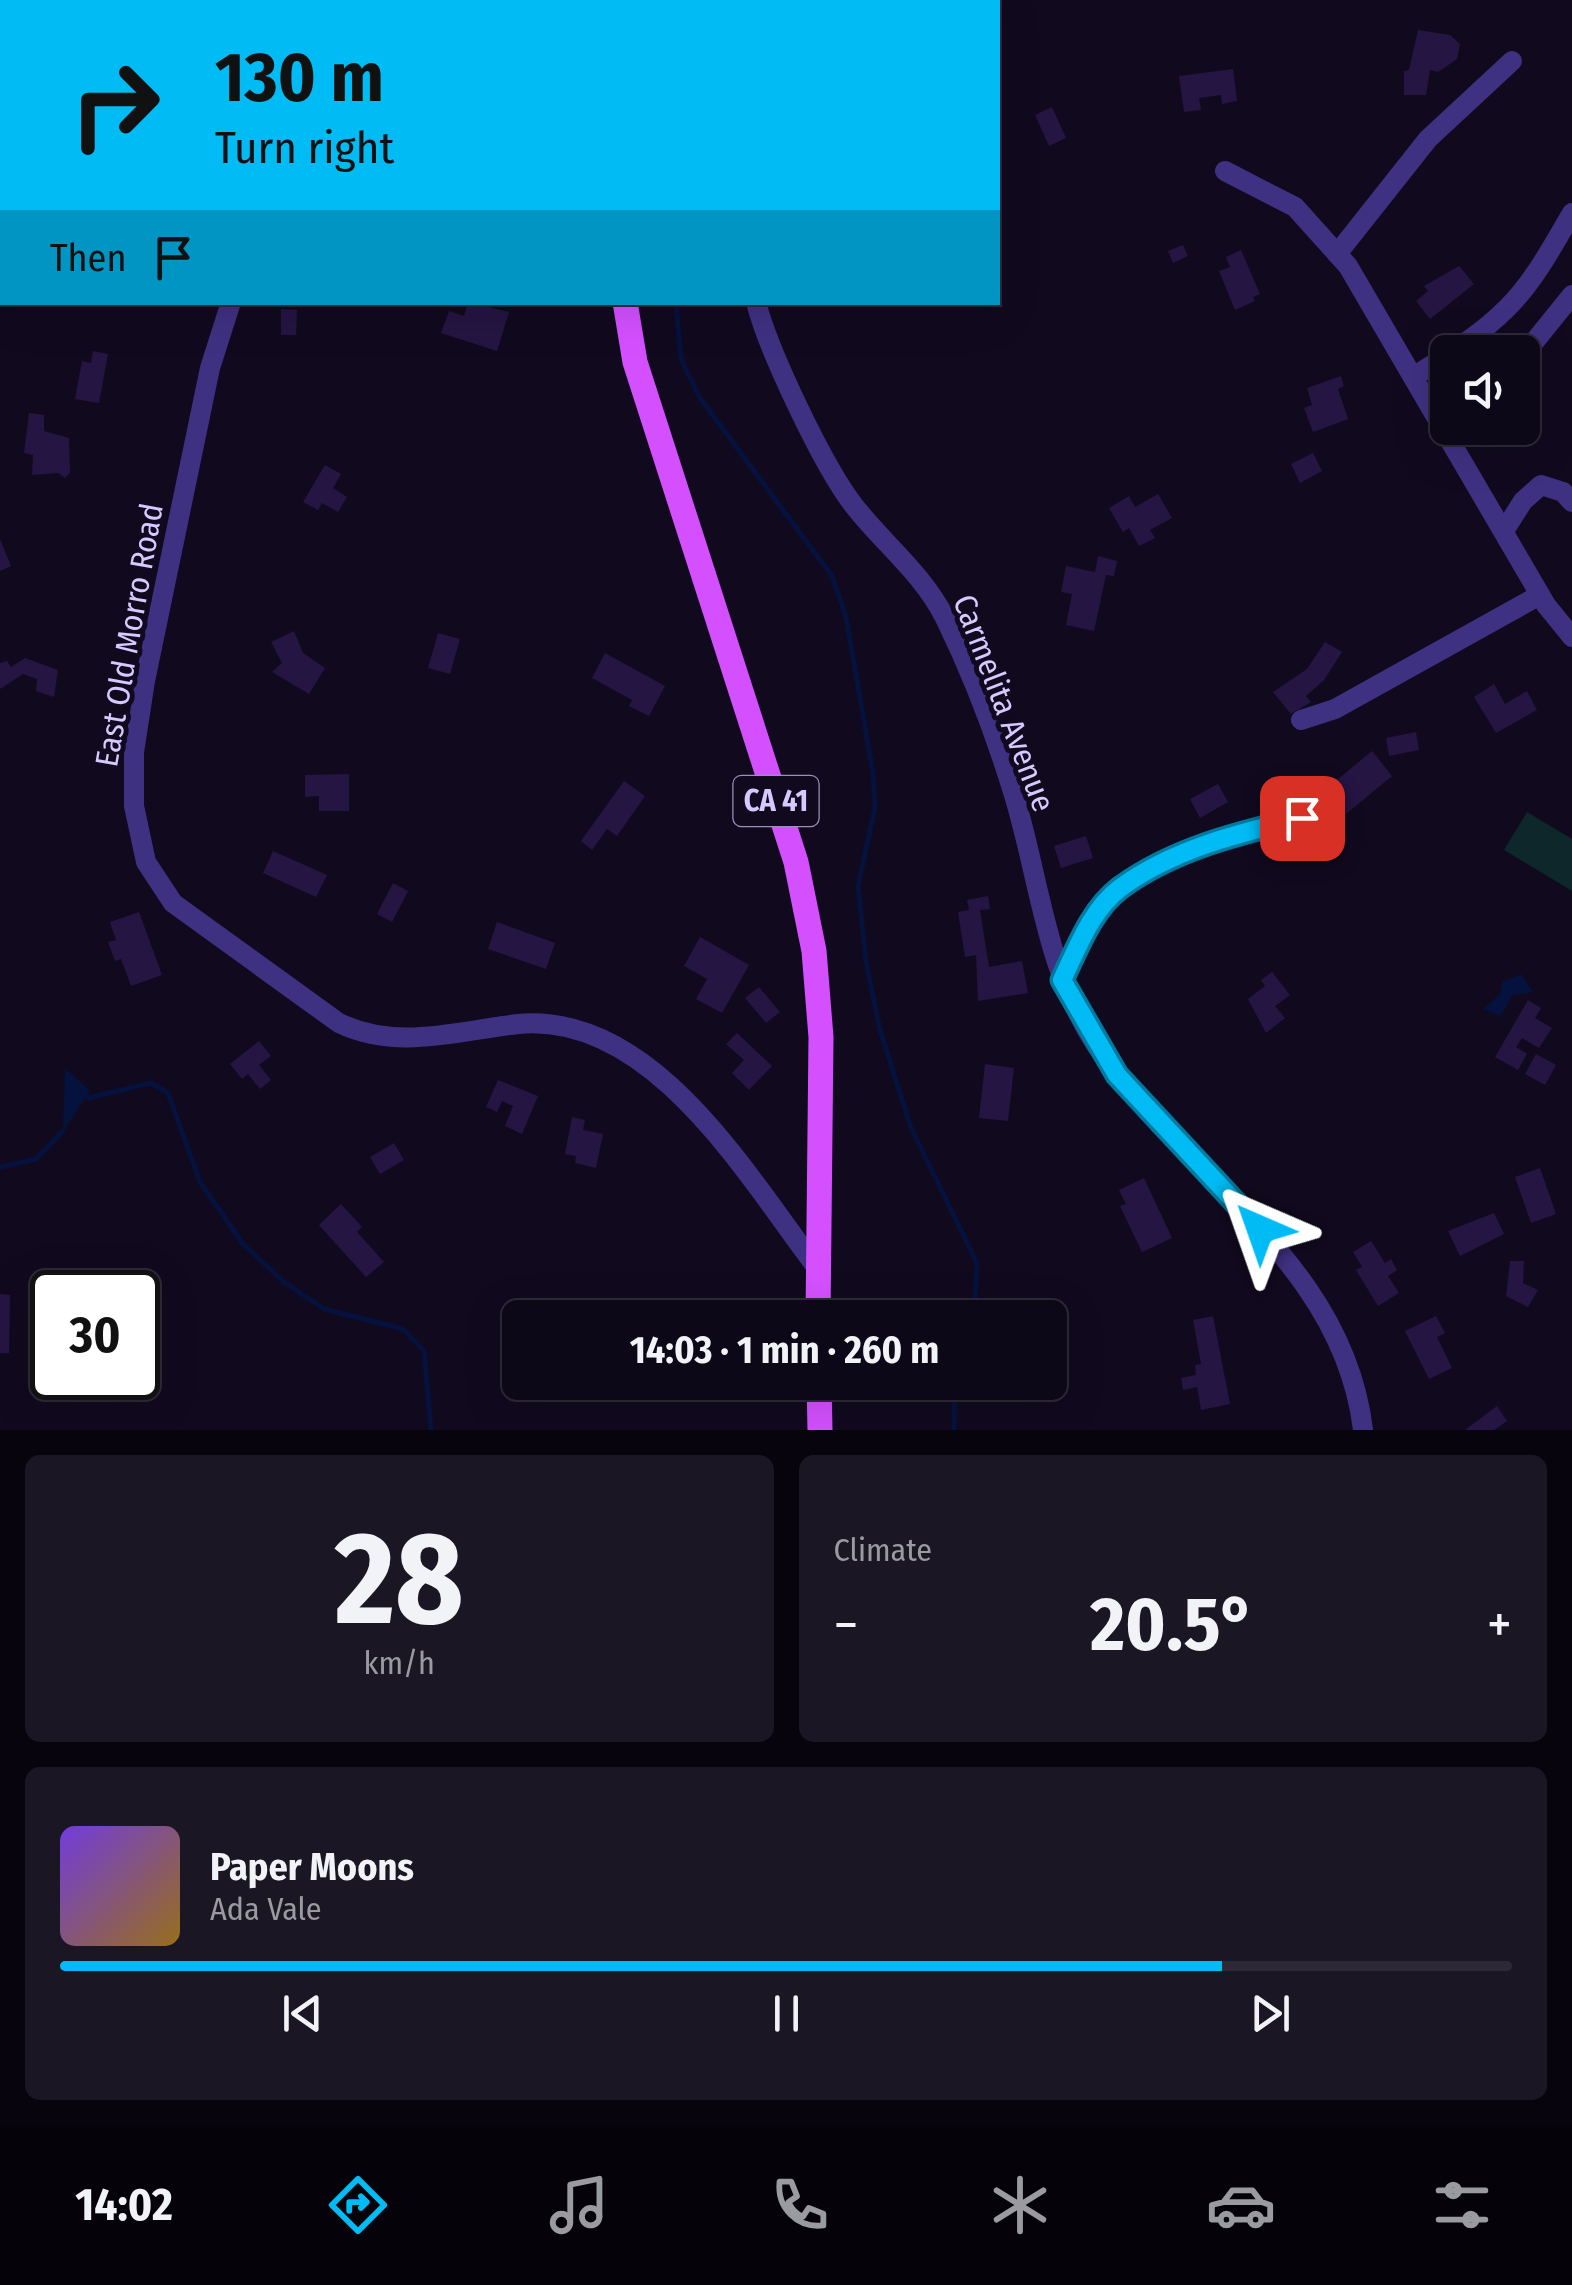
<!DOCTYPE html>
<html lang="en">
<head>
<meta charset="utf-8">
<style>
  :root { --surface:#0d0817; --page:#1b1624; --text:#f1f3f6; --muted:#9a9aa1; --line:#2d2936; --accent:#00bbf4 }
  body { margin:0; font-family:"Fira Sans Condensed",sans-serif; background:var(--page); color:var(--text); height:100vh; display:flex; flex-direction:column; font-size:38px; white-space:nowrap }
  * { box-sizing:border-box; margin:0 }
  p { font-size:32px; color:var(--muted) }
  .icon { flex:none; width:55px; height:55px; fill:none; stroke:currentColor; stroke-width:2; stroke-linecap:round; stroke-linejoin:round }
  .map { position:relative; height:1430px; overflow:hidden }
  .drawer { display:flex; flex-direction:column; gap:25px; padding:25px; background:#07040d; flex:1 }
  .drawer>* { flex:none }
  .banner { position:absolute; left:0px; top:0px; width:1000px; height:305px; box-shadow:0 10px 40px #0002,0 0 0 2px var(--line); background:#00bbf4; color:#111; overflow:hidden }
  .fabs { position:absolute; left:1430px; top:335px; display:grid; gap:20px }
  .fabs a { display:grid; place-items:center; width:110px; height:110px; border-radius:15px; background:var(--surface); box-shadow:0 10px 40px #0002,0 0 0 2px var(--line); font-size:50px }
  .speed { position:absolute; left:30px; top:1270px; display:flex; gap:20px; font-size:50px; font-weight:700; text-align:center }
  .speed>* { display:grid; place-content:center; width:130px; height:130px; border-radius:50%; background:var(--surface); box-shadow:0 10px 40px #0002,0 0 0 2px var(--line); line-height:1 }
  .speed .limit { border:5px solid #111; border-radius:15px; background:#fff; color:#111 }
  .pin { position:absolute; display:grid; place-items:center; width:85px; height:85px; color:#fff; margin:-42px; border-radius:20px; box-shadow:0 5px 15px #0006 }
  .me { position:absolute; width:110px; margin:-55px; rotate:317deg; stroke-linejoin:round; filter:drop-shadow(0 0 8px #0008) }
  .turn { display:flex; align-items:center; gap:35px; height:210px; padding:0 50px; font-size:45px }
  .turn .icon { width:130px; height:130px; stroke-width:2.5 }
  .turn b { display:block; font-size:70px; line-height:85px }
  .then { display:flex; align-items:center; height:95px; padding:0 50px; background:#0003; gap:20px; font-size:38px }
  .big { font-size:75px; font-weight:700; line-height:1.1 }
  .drawer .tile { flex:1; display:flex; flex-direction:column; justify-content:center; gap:15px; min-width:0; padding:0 35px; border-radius:15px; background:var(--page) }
  .drawer .dial { align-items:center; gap:0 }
  .dial b { font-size:130px; line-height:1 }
  .song { display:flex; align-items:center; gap:30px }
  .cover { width:120px; height:120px; border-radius:15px; background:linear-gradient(135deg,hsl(260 70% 55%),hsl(40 70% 35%)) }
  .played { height:10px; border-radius:5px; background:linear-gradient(90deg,var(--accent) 80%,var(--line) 80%) }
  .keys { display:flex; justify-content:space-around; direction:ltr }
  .heat { display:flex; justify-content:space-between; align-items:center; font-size:55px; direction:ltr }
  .drawer .tiles { flex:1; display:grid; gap:25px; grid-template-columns:1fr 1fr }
  .tile:last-child { grid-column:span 2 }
  .trip { position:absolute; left:502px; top:1300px; width:565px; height:100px; border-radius:15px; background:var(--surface); box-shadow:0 10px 40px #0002,0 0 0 2px var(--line); font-weight:700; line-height:100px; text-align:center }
  .tabs { display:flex; height:160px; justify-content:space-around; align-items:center; background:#050309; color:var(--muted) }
  .tabs .icon { width:70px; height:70px }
  .tabs .selected { color:var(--accent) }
  .tabs b { font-size:45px; color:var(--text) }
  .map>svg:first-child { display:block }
  .green { fill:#0d272a }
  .water { fill:#05123e }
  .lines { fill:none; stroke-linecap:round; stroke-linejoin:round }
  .stream { stroke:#05123e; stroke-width:5 }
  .building { fill:#241542 }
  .minor { stroke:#3f3182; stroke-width:20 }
  .major { stroke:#d450ff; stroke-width:25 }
  .route-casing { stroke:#007a9f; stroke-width:25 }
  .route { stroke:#00bbf4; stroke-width:18 }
  .labels { text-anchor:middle; stroke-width:10; stroke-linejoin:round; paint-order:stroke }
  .shield { fill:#110a1f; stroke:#9b90bc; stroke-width:2.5 }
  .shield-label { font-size:30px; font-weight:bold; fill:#d6c9ff }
  .street-label { font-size:32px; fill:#d6c9ff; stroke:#110a1f }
</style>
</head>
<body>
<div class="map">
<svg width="1572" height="1430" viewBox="0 0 1572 1430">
  <rect width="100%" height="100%" fill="#110a1f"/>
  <polygon class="green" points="1527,812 1572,839 1572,891 1504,850"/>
  <g class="water">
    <polygon points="1521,974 1533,992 1513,995 1500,1016 1483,1009 1500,994 1502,982"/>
    <polygon points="65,1068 90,1091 63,1131"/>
  </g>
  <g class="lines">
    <g class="stream">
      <polyline points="890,2 902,0"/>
      <polyline points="676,302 681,359 700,398 832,576 846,617 873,773 875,807 858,886 866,962 880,1030 911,1128 977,1263 974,1318"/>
      <polyline points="88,1098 151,1083 168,1093 200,1182 243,1244 284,1282 324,1309 403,1329 424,1351 431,1430"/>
      <polyline points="0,1167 36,1159 63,1131"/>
      <polyline points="954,1430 955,1382"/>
    </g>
  </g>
  <g class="building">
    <polygon points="1418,30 1450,35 1460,44 1457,59 1438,72 1430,70 1426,95 1404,95 1404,71 1409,70"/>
    <polygon points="1233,69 1237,101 1222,104 1221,95 1199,98 1201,110 1184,112 1179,76"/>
    <polygon points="1052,107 1066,138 1049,146 1035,115"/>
    <polygon points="1183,245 1188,256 1173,263 1168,251"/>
    <polygon points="1241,250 1260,294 1253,297 1255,301 1235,310 1219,271 1230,267 1226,257"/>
    <polygon points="1459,266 1474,284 1430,319 1416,301 1428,291 1424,286"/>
    <polygon points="468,302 509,312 497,351 441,333 449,311 464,316"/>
    <polygon points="281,309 297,310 296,335 281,335"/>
    <polygon points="93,351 108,354 99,403 75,399 82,361 91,363"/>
    <polygon points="1341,376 1344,386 1338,389 1348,419 1313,432 1304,408 1312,405 1307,388"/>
    <polygon points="29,413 44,415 44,431 69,438 70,473 65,478 58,473 32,475 33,455 24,453"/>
    <polygon points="1313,453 1322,471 1300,483 1291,464"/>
    <polygon points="325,465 341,474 333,488 347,497 338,512 322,503 318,510 303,502"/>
    <polygon points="1158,494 1172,518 1150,530 1155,538 1139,546 1129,528 1123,532 1109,508 1129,496 1135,507"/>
    <polygon points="0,539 11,566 0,571"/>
    <polygon points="1098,556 1117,561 1114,576 1106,575 1094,631 1066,625 1072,594 1061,592 1066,566 1095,572"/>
    <polygon points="294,631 303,653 325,668 309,694 272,672 282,663 271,642"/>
    <polygon points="438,633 460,639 450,674 428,668"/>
    <polygon points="1325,642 1342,652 1324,680 1306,696 1311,702 1291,714 1273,692 1307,669"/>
    <polygon points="605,653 665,686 649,716 629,706 632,700 592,678"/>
    <polygon points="25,658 58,670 54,697 36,691 37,679 23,674 0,689 0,663 7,661 11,667"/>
    <polygon points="1494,684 1505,704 1527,691 1537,710 1496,733 1474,697"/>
    <polygon points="1416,732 1419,750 1389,756 1386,738"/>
    <polygon points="1372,751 1392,776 1340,819 1320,794"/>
    <polygon points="349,774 349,811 319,811 319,796 305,797 305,775"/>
    <polygon points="624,781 645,796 617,836 607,829 592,850 581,841"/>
    <polygon points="1218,784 1228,802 1200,818 1190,799"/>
    <polygon points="1086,836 1093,858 1061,868 1054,846"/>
    <polygon points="273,851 327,875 316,897 263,873"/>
    <polygon points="393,883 408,891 392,922 377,914"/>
    <polygon points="988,896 990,909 980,910 989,967 1022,961 1028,993 978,1001 976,955 965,957 958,912 969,910 967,900"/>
    <polygon points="139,912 162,975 131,986 121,959 115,961 108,942 116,940 110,922"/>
    <polygon points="497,922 555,943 546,969 488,949"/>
    <polygon points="700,937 749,965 722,1013 696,999 707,979 684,966"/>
    <polygon points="1272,972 1290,995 1275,1006 1285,1018 1266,1033 1248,999 1265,986 1261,980"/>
    <polygon points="759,987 780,1012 766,1023 745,998"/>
    <polygon points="1528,1000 1541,1008 1535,1018 1552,1028 1539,1048 1522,1038 1516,1047 1527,1054 1518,1070 1495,1057"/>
    <polygon points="737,1033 772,1066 749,1090 732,1073 744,1060 726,1044"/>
    <polygon points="259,1041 271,1056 259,1065 271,1080 260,1089 248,1074 242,1079 230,1064"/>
    <polygon points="1536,1054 1556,1065 1545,1085 1525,1074"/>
    <polygon points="985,1064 1014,1068 1008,1121 979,1118"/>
    <polygon points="498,1080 538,1096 522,1134 505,1126 513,1106 502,1101 497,1112 486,1107"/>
    <polygon points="572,1117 585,1120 583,1130 603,1134 596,1168 575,1163 576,1156 565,1154"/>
    <polygon points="394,1143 404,1160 380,1174 370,1157"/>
    <polygon points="1540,1168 1556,1214 1531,1223 1515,1177"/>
    <polygon points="1144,1178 1172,1238 1142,1252 1120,1206 1126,1204 1119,1190"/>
    <polygon points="341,1204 362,1227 357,1232 384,1262 366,1277 319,1225"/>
    <polygon points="1494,1213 1504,1234 1460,1256 1448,1231"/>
    <polygon points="1371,1241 1385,1263 1391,1259 1397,1270 1388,1276 1399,1293 1378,1306 1356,1270 1362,1267 1353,1252"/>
    <polygon points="1510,1261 1524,1261 1523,1283 1538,1290 1528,1307 1506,1296"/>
    <polygon points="0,1294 10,1295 9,1353 0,1353"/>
    <polygon points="1213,1316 1230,1404 1201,1410 1197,1387 1183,1390 1181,1378 1196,1375 1195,1365 1201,1364 1193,1320"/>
    <polygon points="1436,1316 1445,1333 1437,1337 1452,1368 1429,1379 1405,1331"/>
    <polygon points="1497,1406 1507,1421 1494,1430 1465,1430"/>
  </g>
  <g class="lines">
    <g class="minor">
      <polyline points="18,0 30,2"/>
      <polyline points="636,2 643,0"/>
      <polyline points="1225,171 1295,207 1348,266 1546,605 1572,637"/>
      <polyline points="1337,254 1428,139 1512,61"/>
      <path d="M 231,302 L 210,368 L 145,681 L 134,752 L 134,806 L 146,862 L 173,903 L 339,1023 C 397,1051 457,1031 518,1024 C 653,1011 748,1178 818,1269"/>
      <path d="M 756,302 C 768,350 824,468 855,507 C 885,545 923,574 945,618 C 972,673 996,736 1014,795 C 1040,881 1045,967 1096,1045 C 1183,1178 1343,1260 1363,1430"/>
      <path d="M 1451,352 C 1517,310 1534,279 1572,213"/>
      <polyline points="1522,357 1572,295"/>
      <polyline points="1413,377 1448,355"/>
      <polyline points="1504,531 1523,501 1541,485 1563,492 1572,502"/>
      <polyline points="1301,720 1335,709 1540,595"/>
      <path d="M 1061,981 C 1077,949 1091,910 1120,888 C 1173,849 1239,833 1302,818"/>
    </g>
    <g class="major">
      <polyline points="723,2 725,0"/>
      <polyline points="625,302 635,362 796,862 814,951 821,1037 818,1318"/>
      <polyline points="819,1382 820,1430"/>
    </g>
  </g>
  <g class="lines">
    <g class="route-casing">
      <path id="route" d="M 1260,1229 L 1117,1075 L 1062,980 C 1077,949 1091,910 1120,888 C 1173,849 1239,833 1302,818"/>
    </g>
    <use href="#route" class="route"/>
  </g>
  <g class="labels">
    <rect class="shield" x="733.5" y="776" width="85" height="50" rx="8"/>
    <g class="shield-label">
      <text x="776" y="811">CA 41</text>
    </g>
    <g class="street-label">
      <text transform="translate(129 635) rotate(-80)" y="11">East Old Morro Road</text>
      <text transform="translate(1004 703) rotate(69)" y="11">Carmelita Avenue</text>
    </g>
  </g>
</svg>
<div class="fabs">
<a><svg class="icon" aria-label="sound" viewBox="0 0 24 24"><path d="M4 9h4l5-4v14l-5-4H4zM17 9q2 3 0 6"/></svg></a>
</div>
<div class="speed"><div class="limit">30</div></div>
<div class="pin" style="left:1302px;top:818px;background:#d93025"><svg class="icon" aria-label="arrive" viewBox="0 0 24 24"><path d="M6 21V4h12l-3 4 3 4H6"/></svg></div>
<svg class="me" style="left:1260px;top:1229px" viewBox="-20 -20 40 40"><path d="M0-17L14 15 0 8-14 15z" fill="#00bbf4" stroke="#fff" stroke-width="4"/></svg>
<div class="trip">14:03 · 1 min · 260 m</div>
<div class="banner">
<div class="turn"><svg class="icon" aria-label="right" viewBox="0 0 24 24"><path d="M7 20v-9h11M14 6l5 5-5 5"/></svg><div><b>130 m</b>Turn right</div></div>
<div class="then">Then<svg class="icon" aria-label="arrive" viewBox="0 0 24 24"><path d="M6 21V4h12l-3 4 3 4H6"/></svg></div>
</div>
</div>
<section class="drawer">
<div class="tiles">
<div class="tile dial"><b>28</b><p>km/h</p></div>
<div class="tile"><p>Climate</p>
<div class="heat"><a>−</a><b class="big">20.5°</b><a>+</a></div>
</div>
<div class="tile">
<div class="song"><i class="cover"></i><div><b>Paper Moons</b><p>Ada Vale</p></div></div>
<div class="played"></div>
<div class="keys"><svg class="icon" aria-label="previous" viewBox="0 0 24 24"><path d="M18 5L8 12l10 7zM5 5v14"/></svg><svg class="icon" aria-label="pause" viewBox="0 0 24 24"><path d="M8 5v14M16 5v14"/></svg><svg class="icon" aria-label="next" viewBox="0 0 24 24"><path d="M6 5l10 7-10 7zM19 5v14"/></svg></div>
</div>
</div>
</section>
<nav class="tabs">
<b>14:02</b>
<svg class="icon selected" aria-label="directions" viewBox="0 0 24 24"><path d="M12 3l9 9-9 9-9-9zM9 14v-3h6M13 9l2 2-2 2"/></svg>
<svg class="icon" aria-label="music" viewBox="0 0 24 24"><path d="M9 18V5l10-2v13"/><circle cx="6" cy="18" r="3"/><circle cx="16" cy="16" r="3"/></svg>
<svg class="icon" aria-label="phone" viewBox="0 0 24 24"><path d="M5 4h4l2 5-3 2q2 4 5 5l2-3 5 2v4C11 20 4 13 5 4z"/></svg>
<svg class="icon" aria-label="climate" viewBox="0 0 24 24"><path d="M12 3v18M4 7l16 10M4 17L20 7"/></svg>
<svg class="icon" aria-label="car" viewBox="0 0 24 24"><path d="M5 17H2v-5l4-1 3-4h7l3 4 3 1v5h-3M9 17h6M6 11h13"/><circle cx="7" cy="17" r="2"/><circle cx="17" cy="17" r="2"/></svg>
<svg class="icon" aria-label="filters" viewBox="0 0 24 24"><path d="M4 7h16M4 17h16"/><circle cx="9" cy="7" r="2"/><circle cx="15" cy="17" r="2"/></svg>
</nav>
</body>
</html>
